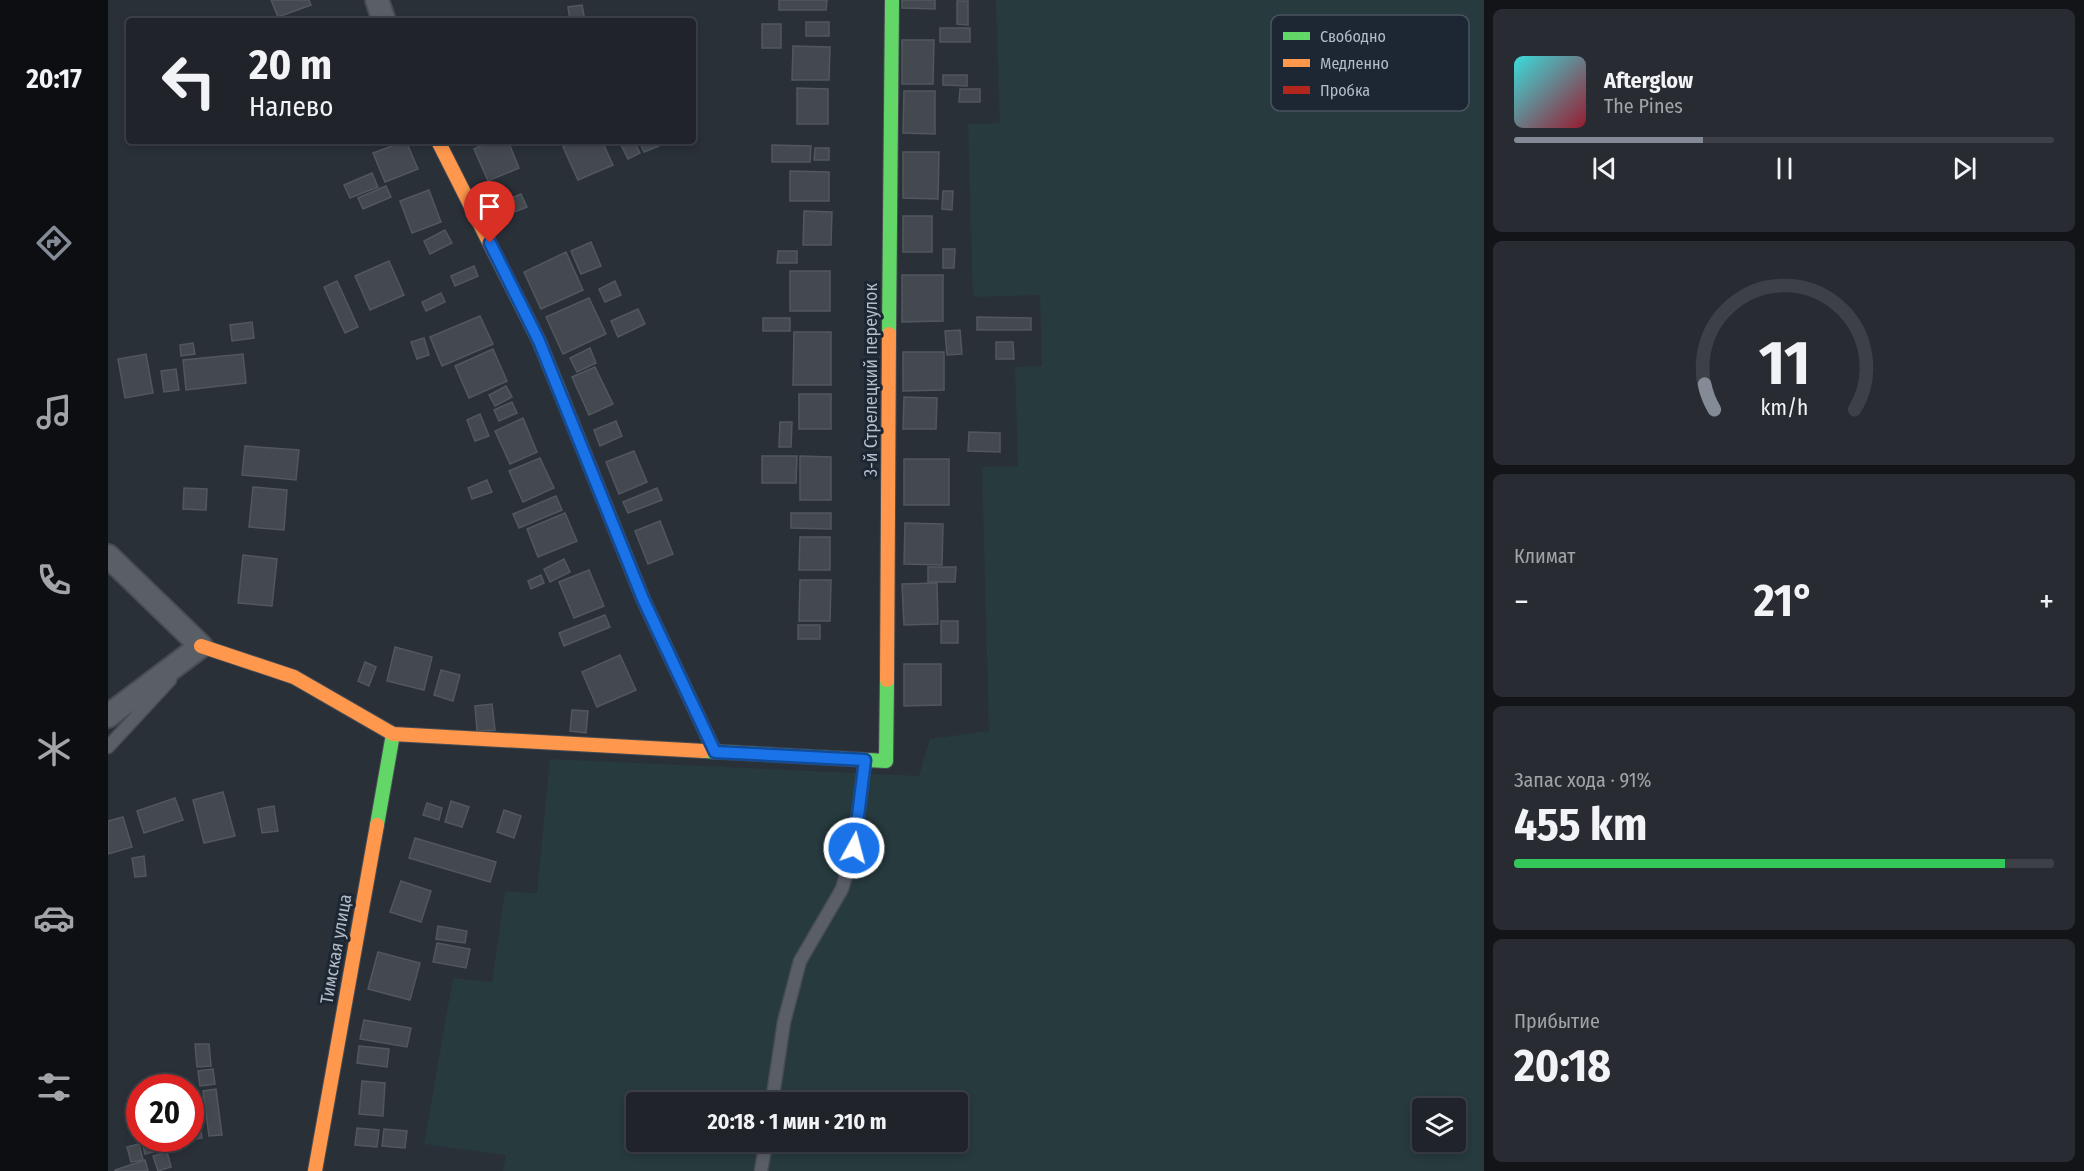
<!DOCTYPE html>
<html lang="ru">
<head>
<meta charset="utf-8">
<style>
  :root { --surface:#20242a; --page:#282c32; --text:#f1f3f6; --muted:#a2a4a8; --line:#3d4147; --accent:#848b96 }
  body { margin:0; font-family:"Fira Sans Condensed",sans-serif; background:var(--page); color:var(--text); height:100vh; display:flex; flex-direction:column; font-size:22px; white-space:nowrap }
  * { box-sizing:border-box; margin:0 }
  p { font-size:20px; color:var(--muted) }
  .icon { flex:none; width:33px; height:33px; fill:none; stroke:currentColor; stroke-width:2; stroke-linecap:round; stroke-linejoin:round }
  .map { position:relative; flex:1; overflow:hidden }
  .sheet { display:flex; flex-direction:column; gap:9px; padding:9px; background:#121417; width:600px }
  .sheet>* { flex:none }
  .top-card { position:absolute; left:18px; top:18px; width:570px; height:126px; border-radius:6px; box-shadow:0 3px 9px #0003,0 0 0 2px var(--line); background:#20242a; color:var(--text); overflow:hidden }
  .tools { position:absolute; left:1304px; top:1098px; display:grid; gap:12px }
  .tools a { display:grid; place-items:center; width:54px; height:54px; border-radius:6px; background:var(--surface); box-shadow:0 3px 9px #0003,0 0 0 2px var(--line); font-size:30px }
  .speed { position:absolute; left:18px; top:1074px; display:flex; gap:12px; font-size:30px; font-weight:700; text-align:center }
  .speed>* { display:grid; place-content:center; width:78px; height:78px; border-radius:50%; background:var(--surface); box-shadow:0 3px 9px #0003,0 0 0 2px var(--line); line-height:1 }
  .speed .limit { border:9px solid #d22; background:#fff; color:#111 }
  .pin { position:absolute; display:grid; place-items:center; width:51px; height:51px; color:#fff; margin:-62px -26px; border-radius:50% 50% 50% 0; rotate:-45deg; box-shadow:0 0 6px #0007 }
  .pin .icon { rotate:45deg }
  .me { position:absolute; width:66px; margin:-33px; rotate:7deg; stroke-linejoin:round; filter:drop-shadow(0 0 4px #0008) }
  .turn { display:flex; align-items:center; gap:21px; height:126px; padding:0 24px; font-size:27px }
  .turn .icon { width:78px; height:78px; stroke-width:2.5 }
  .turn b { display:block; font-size:42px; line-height:51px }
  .big { font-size:45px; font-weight:700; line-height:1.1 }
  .sheet .tile { flex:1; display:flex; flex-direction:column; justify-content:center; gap:9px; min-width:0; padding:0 21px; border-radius:9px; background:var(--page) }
  .sheet .dial { align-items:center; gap:0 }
  .dial svg { height:156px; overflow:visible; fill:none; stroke:var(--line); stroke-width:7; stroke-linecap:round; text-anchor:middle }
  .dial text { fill:var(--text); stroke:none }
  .song { display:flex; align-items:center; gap:18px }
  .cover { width:72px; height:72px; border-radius:9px; background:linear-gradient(135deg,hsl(180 70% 55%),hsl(350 70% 35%)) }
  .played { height:6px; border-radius:3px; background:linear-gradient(90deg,var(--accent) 35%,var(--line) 35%) }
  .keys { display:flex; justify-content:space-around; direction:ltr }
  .heat { display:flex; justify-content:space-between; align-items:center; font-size:33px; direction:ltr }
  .charge { height:9px; border-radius:4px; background:linear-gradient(90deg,#34c759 91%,var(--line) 0) }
  .trip { position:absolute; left:518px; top:1092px; width:342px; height:60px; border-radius:6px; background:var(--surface); box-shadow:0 3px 9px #0003,0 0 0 2px var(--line); font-weight:700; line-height:60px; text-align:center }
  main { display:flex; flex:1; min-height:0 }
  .tabs { display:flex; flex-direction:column; width:108px; justify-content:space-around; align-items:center; background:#0d0e11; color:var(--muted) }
  .tabs .icon { width:42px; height:42px }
  .tabs .on { color:var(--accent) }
  .tabs b { font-size:27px; color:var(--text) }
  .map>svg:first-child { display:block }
  .green { fill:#273a3e; fill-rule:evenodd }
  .building { fill:#444950; stroke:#52575f; stroke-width:1.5 }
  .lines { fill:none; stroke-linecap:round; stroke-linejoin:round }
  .lane-casing { stroke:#484c53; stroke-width:15 }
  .street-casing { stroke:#484c53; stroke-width:26 }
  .fast-casing { stroke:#484c53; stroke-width:16 }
  .slow-casing { stroke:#484c53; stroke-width:16 }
  .jam-casing { stroke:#484c53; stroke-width:16 }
  .lane { stroke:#5a5e66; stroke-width:12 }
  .street { stroke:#5a5e66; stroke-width:22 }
  .fast { stroke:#63d668; stroke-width:14 }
  .slow { stroke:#ff974d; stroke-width:14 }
  .jam { stroke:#b3261e; stroke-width:14 }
  .route-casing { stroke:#114b97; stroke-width:15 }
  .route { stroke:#1a73e8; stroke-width:10 }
  .labels { text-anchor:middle; stroke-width:6; stroke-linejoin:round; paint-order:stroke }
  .street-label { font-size:18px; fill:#b4bcc9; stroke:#1d2633 }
  .key { fill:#1d2633; stroke:#4a5360; stroke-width:1.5 }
  .key-label { font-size:16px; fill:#b4bcc9 }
</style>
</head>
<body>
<main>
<nav class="tabs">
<b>20:17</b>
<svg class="icon on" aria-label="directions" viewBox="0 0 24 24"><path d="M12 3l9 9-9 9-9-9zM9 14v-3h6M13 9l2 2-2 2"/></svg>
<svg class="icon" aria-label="music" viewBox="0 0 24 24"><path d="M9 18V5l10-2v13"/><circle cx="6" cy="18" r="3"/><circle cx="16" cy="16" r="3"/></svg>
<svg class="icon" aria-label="phone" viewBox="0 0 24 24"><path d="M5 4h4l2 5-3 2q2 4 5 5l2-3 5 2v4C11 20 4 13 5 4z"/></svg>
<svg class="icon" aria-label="climate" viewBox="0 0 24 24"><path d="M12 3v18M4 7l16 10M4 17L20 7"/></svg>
<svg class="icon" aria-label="car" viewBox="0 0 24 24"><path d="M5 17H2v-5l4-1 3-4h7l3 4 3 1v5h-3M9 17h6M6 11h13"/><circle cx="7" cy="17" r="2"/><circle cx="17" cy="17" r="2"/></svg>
<svg class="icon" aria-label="filters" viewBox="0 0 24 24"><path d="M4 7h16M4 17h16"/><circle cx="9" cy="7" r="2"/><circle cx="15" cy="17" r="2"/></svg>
</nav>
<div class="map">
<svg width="1376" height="1171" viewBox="0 0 1376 1171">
  <rect width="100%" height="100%" fill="#2a3038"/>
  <path class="green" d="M 888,0 L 1376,0 L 1376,1171 L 395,1171 L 398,1155 L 316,1144 L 345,978 L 384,982 L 397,892 L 429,893 L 442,759 L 811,776 L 822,739 L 881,731 L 874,467 L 910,466 L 907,367 L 934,366 L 932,295 L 865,297 L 860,124 L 892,123 ZM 528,1102 L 849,1102 L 849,1142 L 528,1142 ZM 1314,1108 L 1347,1108 L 1347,1142 L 1314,1142 Z"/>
  <g class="building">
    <polygon points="163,0 201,0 203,5 170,17"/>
    <polygon points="671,0 719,0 718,10 671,10"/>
    <polygon points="794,0 827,0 827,9 794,8"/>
    <polygon points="849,1 860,1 860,25 849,24"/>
    <polygon points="474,5 477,21 462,21 460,7"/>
    <rect x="698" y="22" width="23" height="14"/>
    <rect x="654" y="24" width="19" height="24"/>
    <rect x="832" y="28" width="30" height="14"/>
    <polygon points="794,40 826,40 825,84 794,84"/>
    <polygon points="685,46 722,47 721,80 684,80"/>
    <polygon points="835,75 859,75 859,86 835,85"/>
    <polygon points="689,88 720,89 720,124 689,124"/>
    <polygon points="852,89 872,89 872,102 851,102"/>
    <polygon points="796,91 827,91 827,134 795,133"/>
    <polygon points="298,141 310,169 277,182 265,153"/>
    <polygon points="384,141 400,141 411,168 380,181 366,149"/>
    <polygon points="469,141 494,141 505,165 470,180 455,147"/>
    <polygon points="511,141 526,141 532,153 520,159"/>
    <polygon points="531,141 549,141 551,146 536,152"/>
    <polygon points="664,145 703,146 702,162 664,162"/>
    <polygon points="707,148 721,148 721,160 706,160"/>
    <polygon points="795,152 831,152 830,199 795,198"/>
    <polygon points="682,171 721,172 721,201 682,201"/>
    <polygon points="264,173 270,187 242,198 236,185"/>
    <polygon points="278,186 283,197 255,209 250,198"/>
    <polygon points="321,190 333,222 304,233 292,201"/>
    <polygon points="835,191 845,191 844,210 834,209"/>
    <polygon points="413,194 419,207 396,216 390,204"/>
    <polygon points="696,211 724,212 723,245 695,245"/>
    <rect x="795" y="216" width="29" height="36"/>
    <polygon points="337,230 344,243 322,254 316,241"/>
    <polygon points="483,242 493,266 473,274 463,251"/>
    <polygon points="835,249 847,249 846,268 835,268"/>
    <polygon points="670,251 689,251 689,263 669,263"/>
    <polygon points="458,252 475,290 433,309 416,272"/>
    <polygon points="281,261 296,295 262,310 247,276"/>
    <polygon points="366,266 370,276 347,286 343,276"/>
    <rect x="682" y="271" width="40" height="40"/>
    <polygon points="794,275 835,275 835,321 794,322"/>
    <polygon points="229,281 250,327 237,333 216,287"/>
    <polygon points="507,281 513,295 497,302 491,289"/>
    <polygon points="333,293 337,302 318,311 314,302"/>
    <polygon points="481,298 498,334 455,354 438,317"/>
    <polygon points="530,309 537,324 510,337 503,321"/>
    <polygon points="372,316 385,344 334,366 322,337"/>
    <polygon points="869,317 923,318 923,330 869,330"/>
    <rect x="655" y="318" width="27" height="13"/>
    <polygon points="144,322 146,338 124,341 122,325"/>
    <polygon points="852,330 854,354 839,355 837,331"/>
    <polygon points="686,332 723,332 723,385 685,385"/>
    <polygon points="316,338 321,355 309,359 303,342"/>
    <polygon points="888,342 905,342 906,359 888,359"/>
    <polygon points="85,343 87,354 73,356 72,345"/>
    <polygon points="482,348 488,363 469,372 462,358"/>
    <polygon points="385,349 399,381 361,398 347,366"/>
    <polygon points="795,352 836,352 836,390 795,391"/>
    <polygon points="38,354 45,393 17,398 10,359"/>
    <polygon points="135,354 138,383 78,390 75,360"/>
    <polygon points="487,367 505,404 481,415 464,377"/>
    <polygon points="68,369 71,390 56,392 53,371"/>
    <polygon points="398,386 404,397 387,406 381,395"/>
    <rect x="691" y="394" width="32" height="35"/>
    <polygon points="796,397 829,398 828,429 795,429"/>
    <polygon points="404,402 409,413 391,421 386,410"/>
    <polygon points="372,414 381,436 367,441 359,420"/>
    <polygon points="415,418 429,452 402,464 387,431"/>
    <polygon points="508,421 514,436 492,446 486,430"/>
    <polygon points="672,422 684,422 683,447 671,447"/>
    <polygon points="861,432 892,433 892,452 860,451"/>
    <polygon points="137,446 191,450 188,480 134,475"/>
    <polygon points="526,451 539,482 511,494 498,462"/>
    <polygon points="654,456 689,456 688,483 654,483"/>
    <polygon points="692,456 723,457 723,500 692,500"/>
    <polygon points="432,458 446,488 415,502 401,471"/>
    <rect x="796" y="459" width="45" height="46"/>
    <polygon points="379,480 384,492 364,499 360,488"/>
    <polygon points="145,487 179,490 176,530 141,527"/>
    <polygon points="76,488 99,489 98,510 75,509"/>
    <polygon points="549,488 554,500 520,513 515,502"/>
    <polygon points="448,496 454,510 411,528 405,514"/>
    <polygon points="457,513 469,541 430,557 419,529"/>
    <polygon points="683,513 723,513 723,529 683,528"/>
    <polygon points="552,521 565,554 540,564 527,531"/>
    <polygon points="797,523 835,524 834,565 796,564"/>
    <polygon points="692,537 722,537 722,570 691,570"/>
    <polygon points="135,555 169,559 164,606 130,603"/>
    <polygon points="456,559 462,572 442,582 436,569"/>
    <polygon points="820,567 848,567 847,582 820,582"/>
    <polygon points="481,570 496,606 466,618 451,582"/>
    <polygon points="433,575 436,583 423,589 420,581"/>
    <polygon points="692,580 723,580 722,621 691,621"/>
    <polygon points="829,583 830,624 796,625 794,584"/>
    <polygon points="497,615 502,627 456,646 451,633"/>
    <rect x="833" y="621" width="17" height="22"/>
    <rect x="690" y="625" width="22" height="14"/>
    <polygon points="287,647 324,657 316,690 279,681"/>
    <polygon points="512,655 528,690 489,707 474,672"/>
    <polygon points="257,662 268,667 261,686 250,681"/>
    <polygon points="796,664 833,664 833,705 796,706"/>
    <polygon points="333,670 352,675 345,701 326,695"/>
    <polygon points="384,704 387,730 369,731 367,706"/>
    <polygon points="464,710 480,711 478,733 462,731"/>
    <polygon points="115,792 127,836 96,843 85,800"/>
    <polygon points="67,798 75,820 36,833 29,811"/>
    <polygon points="343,801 361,807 354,827 337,822"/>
    <polygon points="319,803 334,808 331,820 315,815"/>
    <polygon points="166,806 170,831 154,833 150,809"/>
    <polygon points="396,810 413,816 406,838 389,832"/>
    <polygon points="15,817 24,847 0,854 0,821"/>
    <polygon points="307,838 388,862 382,882 301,858"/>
    <polygon points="36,856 38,876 27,877 24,858"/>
    <polygon points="293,881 323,891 313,922 282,912"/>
    <polygon points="330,926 359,931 357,943 328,939"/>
    <polygon points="329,943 362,949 358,968 325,962"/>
    <polygon points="270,952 312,963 302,1000 260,989"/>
    <polygon points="256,1020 303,1028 299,1047 252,1039"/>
    <polygon points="87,1044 101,1044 103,1066 89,1067"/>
    <polygon points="251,1046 281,1049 279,1067 249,1063"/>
    <polygon points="105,1069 107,1084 92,1086 90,1071"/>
    <polygon points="254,1081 277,1083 275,1116 251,1114"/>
    <polygon points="108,1089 114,1135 101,1136 95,1091"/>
    <polygon points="88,1101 94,1138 64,1143 63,1138 82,1138 82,1102"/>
    <polygon points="249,1128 271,1130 269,1147 247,1145"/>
    <polygon points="276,1129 299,1131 297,1148 274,1146"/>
    <polygon points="33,1138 54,1138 56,1149 37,1154"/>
    <polygon points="31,1144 35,1160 23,1162 19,1147"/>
    <polygon points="59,1152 63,1167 50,1171 45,1156"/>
    <polygon points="37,1160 40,1171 7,1171 7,1170"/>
  </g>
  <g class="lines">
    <g class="lane-casing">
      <g id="lane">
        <polyline points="0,747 62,680"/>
        <polyline points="664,1102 676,1022 692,961 734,889 746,848 757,761"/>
        <polyline points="653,1171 658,1142"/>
      </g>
    </g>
    <g class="street-casing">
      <g id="street">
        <polyline points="269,0 276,21"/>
        <polyline points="0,556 93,646 0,716"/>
      </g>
    </g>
    <g class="fast-casing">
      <g id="fast">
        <polyline points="781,334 784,0"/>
        <polyline points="596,751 778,761 779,680"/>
        <polyline points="269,825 285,734"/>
      </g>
    </g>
    <g class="slow-casing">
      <g id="slow">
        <polyline points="330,141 431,341 453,395"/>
        <polyline points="93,646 186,677 285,734 596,751"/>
        <polyline points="779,680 781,334"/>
        <polyline points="207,1171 269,825"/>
      </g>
    </g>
    <g class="jam-casing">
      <polyline id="jam" points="453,395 535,599 607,752"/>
    </g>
    <use href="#lane" class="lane"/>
    <use href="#street" class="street"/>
    <use href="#fast" class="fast"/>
    <use href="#slow" class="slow"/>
    <use href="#jam" class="jam"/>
  </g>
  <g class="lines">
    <g class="route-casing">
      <polyline id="route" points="382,243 431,341 535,599 607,752 757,760 746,848"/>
    </g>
    <use href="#route" class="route"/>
  </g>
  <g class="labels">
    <g class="street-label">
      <text transform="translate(763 380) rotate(-90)" y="6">3-й Стрелецкий переулок</text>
      <text transform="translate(228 949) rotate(-80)" y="6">Тимская улица</text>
    </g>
  </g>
  <rect x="1163" y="15" width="198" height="96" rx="9" class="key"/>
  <rect x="1175" y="32" width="27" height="8" fill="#63d668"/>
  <rect x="1175" y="59" width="27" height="8" fill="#ff974d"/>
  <rect x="1175" y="86" width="27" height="8" fill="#b3261e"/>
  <g class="key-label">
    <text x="1212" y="42">Свободно</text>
    <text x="1212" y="69">Медленно</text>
    <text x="1212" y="96">Пробка</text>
  </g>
</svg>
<div class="tools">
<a><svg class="icon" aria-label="layers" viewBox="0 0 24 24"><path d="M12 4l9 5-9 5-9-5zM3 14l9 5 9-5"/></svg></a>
</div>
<div class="speed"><div class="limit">20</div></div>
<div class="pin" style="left:382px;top:243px;background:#d93025"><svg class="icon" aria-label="arrive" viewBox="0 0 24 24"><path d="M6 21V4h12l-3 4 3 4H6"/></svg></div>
<svg class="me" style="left:746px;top:848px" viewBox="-20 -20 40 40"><circle r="17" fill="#1a73e8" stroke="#fff" stroke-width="3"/><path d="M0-11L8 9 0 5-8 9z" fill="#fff"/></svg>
<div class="trip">20:18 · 1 мин · 210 m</div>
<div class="top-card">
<div class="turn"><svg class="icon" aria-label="left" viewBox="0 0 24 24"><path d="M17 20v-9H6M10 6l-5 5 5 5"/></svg><div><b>20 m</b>Налево</div></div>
</div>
</div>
<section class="sheet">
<div class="tile">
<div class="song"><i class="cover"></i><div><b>Afterglow</b><p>The Pines</p></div></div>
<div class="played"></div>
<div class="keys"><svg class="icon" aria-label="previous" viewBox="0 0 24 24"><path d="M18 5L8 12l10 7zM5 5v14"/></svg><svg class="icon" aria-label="pause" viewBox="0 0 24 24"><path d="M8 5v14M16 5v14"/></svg><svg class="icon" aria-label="next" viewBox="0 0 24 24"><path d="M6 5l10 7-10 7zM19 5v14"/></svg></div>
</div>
<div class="tile dial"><svg viewBox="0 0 100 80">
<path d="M14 69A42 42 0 1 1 86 69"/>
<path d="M14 69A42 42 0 0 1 9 56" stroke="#848b96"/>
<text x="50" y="56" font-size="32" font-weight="700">11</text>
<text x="50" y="72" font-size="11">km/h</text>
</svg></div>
<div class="tile"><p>Климат</p>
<div class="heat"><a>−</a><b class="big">21°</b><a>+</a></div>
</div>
<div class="tile"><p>Запас хода · 91%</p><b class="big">455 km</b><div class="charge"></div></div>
<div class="tile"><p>Прибытие</p><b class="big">20:18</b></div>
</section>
</main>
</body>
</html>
